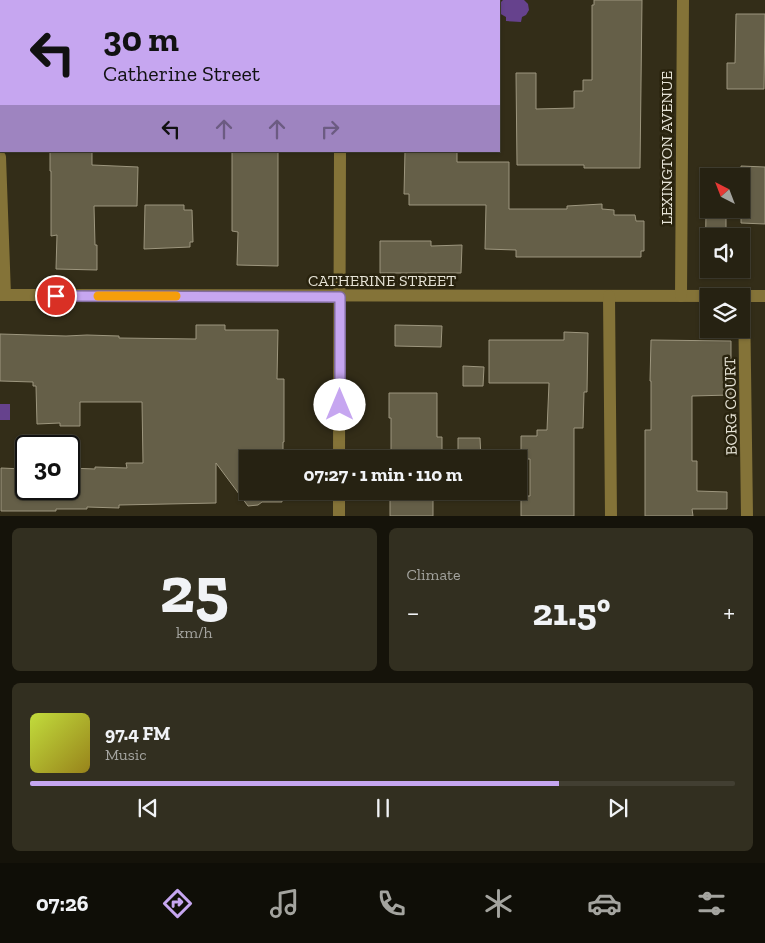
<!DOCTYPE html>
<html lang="en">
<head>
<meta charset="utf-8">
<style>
  :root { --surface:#262212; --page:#322f20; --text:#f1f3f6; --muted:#a4a49f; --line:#423f32; --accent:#c6a6f0 }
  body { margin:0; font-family:"Zilla Slab",serif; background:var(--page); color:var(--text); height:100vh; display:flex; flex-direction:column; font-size:19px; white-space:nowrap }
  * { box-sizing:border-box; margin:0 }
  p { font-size:16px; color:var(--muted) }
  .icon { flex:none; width:28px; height:28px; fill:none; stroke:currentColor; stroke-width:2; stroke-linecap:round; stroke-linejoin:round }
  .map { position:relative; height:516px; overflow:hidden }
  .details { display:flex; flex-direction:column; gap:12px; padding:12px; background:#15130a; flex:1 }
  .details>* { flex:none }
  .banner { position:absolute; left:0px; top:0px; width:500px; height:152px; box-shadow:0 1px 4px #0004,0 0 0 1px var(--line); background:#c6a6f0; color:#111; overflow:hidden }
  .needle { width:32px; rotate:318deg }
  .fabs { position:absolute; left:700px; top:168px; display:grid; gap:10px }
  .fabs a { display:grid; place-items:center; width:50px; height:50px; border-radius:0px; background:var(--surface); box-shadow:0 1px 4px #0004,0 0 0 1px var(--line); font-size:25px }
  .speed { position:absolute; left:15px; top:435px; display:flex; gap:10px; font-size:25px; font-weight:700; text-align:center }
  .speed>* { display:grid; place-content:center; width:65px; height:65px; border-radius:50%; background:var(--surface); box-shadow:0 1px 4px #0004,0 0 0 1px var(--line); line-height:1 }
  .speed .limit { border:2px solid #111; border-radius:8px; background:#fff; color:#111 }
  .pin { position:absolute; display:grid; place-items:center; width:42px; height:42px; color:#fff; margin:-21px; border:2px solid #fff; border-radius:50%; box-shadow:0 1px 5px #0007 }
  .me { position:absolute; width:55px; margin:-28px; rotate:0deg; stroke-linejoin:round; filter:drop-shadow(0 0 4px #0008) }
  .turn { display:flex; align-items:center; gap:18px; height:105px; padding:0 20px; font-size:22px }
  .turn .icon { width:65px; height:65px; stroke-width:2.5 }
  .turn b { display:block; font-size:35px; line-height:42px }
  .lanes { display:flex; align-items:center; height:48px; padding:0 20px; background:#0003; justify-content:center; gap:25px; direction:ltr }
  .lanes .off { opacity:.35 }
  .big { font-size:38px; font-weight:800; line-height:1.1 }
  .details .widget { flex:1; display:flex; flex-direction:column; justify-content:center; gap:8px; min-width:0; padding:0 18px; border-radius:8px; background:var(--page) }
  .details .dial { align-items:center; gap:0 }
  .dial b { font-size:65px; line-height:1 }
  .song { display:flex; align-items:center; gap:15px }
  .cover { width:60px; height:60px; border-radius:8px; background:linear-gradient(135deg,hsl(70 70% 55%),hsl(50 70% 35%)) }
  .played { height:5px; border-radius:2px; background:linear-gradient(90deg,var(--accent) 75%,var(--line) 75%) }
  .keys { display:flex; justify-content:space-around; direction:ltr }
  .heat { display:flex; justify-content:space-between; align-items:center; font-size:28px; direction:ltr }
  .details .tiles { flex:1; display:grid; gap:12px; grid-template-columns:1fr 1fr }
  .widget:last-child { grid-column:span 2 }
  .trip { position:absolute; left:239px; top:450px; width:288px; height:50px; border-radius:0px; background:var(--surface); box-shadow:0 1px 4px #0004,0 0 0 1px var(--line); font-weight:800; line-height:50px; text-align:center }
  .dock { display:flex; height:80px; justify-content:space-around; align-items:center; background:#0f0e07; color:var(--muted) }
  .dock .icon { width:35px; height:35px }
  .dock .current { color:var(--accent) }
  .dock b { font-size:22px; color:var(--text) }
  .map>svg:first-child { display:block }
  .water { fill:#66428d }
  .building { fill:#655f48; stroke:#9d967e }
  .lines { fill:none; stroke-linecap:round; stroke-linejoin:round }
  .minor { stroke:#847338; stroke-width:12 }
  .route-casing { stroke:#816c9c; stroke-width:12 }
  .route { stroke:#c6a6f0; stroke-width:9 }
  .slow { stroke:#f59e0b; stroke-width:9 }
  .labels { text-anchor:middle; stroke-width:5; stroke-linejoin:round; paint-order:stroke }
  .street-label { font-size:16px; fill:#e6e3d6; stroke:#29230e }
</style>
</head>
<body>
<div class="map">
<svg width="765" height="516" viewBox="0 0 765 516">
  <rect width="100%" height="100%" fill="#332d18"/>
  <g class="water">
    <polygon points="503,0 524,0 528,4 529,10 526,15 522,17 521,22 506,21 506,17 499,13 499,4"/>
    <rect x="0" y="404" width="10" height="16"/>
  </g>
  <g class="building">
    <polygon points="594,0 642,0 640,168 584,168 584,165 517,165 516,73 536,73 536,109 574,108 574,91 583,91 583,80 592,80 592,5 594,5"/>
    <polygon points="736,14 765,14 764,89 727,89 727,63 735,63"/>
    <polygon points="50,151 92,151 92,165 138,167 137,206 94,206 95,245 97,245 97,270 56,269 57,235 51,236 51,171 50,171"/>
    <polygon points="232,151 278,151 278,266 237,265 238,232 232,231"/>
    <polygon points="405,151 457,151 457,162 509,162 509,209 567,209 567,206 602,204 602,209 614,210 614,215 635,215 636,221 644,221 644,251 641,251 641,257 516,257 516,250 485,249 486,205 409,205 409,194 404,194"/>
    <polygon points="741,166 765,167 765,224 741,223"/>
    <polygon points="145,205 184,205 184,210 192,210 193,242 190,242 190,247 144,249"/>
    <polygon points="706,212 726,212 726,236 709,236 709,269 726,269 725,272 705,272"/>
    <polygon points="380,241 431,241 431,246 462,245 461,273 380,273"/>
    <polygon points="196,325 225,325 225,330 278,330 277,379 284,379 284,442 283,442 283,459 248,459 248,491 282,491 282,502 262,502 258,505 248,506 216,463 216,503 119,505 119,508 87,507 87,509 56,509 56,511 1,511 1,468 23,469 24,489 69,489 69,468 95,469 95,467 127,468 126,463 143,463 142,402 80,402 80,426 60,426 60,423 37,424 36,386 33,386 33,382 0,381 0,334 66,336 87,335 119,336 119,338 196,339"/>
    <polygon points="395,325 442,326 441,347 395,346"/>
    <polygon points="564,332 588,333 587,392 584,392 583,428 574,428 574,516 521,516 521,496 530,496 530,459 521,459 521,436 537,436 537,430 547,430 549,383 489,383 489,340 564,340"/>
    <polygon points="651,340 731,341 731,395 692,396 692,461 697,461 697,491 727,492 727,509 692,509 693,516 645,516 645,430 651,430 651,381 650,381"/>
    <polygon points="463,366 484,367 483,386 463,386"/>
    <polygon points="389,393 437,393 437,437 442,437 442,454 391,453 391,418 389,418"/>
    <polygon points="458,438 480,438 481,459 458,459"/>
    <rect x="390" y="491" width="43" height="25"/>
  </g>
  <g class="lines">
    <g class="minor">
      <polyline points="341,1 341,0"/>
      <polyline points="0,157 5,295"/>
      <polyline points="0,295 765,296"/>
      <polyline points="609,296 611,516"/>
      <polyline points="681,296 683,0"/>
      <polyline points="744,296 747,516"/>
      <polyline points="339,459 340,151"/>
      <polyline points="339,516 339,491"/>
    </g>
  </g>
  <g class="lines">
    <g class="route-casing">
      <polyline id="route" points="56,296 340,297 340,405"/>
    </g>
    <use href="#route" class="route"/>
    <polyline class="slow" points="98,296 176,296"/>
  </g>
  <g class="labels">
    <g class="street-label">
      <text transform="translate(666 148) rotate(-90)" y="6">LEXINGTON AVENUE</text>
      <text x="382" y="286">CATHERINE STREET</text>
      <text transform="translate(730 406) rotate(-91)" y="6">BORG COURT</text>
    </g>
  </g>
</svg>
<div class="fabs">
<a><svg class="needle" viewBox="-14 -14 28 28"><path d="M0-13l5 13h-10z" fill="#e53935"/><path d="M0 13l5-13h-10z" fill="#a4a49f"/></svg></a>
<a><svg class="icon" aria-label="sound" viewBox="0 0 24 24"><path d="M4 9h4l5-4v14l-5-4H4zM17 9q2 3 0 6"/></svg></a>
<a><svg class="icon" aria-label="layers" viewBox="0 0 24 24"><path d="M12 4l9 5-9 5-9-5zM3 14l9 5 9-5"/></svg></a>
</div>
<div class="speed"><div class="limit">30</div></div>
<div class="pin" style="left:56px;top:296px;background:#d93025"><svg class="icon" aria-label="arrive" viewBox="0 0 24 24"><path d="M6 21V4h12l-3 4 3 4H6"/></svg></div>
<svg class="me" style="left:340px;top:405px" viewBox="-20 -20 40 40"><circle r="19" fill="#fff"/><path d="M0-13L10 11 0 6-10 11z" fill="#c6a6f0"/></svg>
<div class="trip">07:27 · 1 min · 110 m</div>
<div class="banner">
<div class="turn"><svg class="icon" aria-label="left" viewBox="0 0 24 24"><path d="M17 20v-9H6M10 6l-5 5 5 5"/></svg><div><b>30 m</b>Catherine Street</div></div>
<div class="lanes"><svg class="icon" aria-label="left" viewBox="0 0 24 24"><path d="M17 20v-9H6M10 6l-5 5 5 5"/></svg><svg class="icon off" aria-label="ahead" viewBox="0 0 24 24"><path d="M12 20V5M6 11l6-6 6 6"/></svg><svg class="icon off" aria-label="ahead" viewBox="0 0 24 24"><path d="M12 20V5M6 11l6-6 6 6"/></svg><svg class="icon off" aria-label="right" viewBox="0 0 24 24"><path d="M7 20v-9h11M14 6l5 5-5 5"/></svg></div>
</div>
</div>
<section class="details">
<div class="tiles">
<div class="widget dial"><b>25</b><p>km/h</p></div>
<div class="widget"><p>Climate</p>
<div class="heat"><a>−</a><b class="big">21.5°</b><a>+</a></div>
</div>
<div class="widget">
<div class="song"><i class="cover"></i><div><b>97.4 FM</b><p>Music</p></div></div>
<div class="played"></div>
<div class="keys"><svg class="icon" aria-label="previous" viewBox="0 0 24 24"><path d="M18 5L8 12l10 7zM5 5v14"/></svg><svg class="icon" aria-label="pause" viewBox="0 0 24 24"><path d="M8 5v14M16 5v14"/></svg><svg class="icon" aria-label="next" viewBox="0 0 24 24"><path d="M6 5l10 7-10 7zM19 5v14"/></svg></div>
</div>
</div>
</section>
<nav class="dock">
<b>07:26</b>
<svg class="icon current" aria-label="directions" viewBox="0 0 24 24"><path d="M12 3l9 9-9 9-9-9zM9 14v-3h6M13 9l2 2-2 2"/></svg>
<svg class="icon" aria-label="music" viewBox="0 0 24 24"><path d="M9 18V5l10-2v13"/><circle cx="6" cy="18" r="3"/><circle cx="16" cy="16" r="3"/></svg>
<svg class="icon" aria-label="phone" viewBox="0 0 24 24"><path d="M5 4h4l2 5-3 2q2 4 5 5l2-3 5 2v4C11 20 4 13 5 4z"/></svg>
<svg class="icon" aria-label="climate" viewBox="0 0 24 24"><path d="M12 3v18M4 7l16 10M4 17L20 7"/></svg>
<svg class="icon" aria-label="car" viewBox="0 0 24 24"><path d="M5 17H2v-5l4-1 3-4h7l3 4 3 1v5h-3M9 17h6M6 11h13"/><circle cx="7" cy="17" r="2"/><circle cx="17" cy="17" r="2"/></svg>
<svg class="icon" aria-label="filters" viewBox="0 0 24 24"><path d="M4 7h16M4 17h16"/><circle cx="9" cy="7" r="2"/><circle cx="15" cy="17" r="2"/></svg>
</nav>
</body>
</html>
